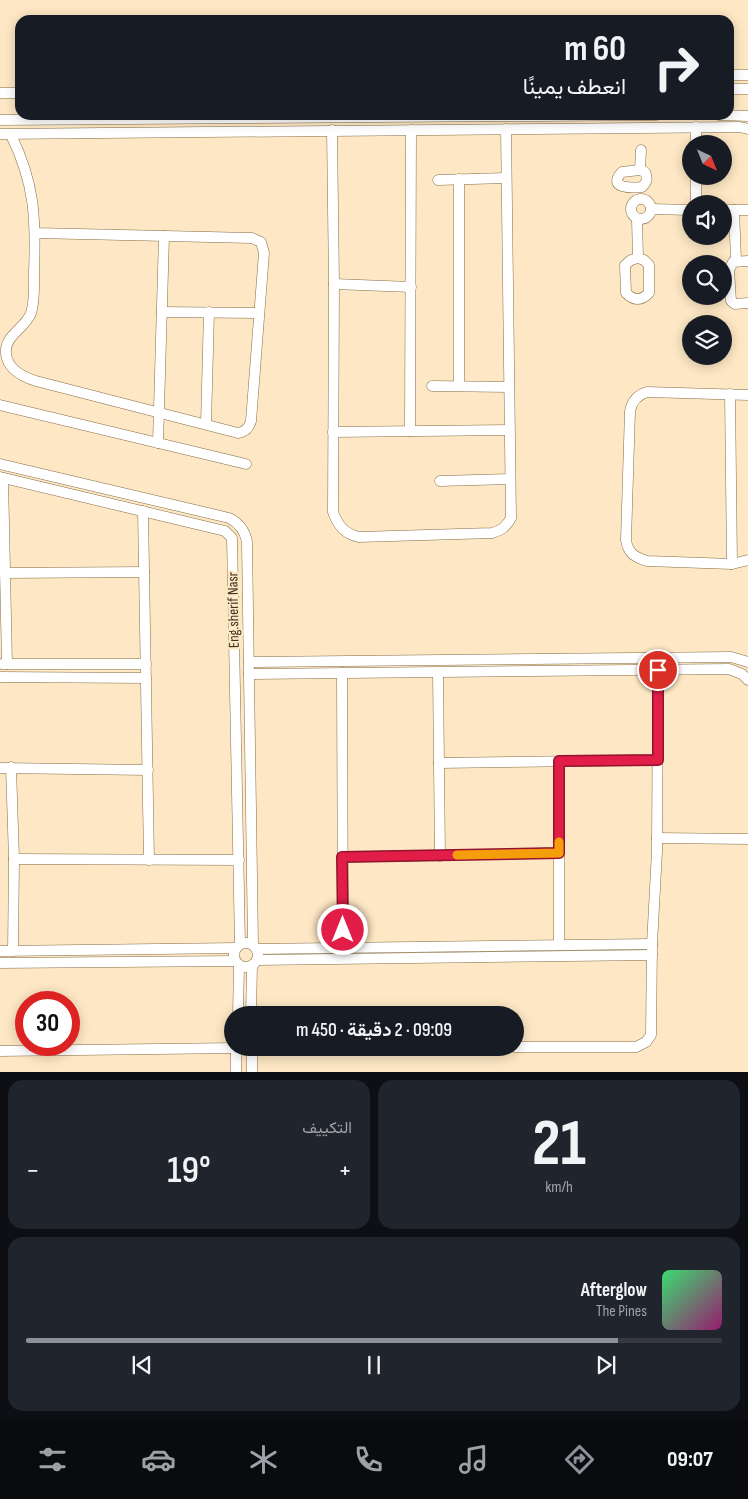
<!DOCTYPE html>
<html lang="ar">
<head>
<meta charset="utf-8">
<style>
  :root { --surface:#171b24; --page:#20242c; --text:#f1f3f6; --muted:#9ea1a6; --line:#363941; --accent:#8c9099 }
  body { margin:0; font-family:"Sofia Sans Condensed",Vazirmatn,sans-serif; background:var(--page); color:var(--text); direction:rtl; height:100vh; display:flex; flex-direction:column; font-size:19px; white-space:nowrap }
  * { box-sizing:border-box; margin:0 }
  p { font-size:16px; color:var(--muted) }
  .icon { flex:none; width:28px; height:28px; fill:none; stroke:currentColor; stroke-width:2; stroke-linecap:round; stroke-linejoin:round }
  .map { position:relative; height:1072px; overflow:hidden; direction:ltr }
  .panel { display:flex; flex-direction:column; gap:8px; padding:8px; background:#0d0f14; flex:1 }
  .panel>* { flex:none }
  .guide { position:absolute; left:15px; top:15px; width:719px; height:105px; border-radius:15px; box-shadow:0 2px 12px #0003; direction:rtl; background:#171b24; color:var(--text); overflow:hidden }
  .needle { width:32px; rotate:137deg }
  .tools { position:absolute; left:682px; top:135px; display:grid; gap:10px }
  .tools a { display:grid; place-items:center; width:50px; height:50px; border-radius:50%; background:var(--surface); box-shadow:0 2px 12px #0003; font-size:25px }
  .speed { position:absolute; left:15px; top:991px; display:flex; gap:10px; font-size:25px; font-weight:700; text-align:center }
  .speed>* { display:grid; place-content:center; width:65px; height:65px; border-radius:50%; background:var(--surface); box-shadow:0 2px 12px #0003; line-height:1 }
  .speed .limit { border:8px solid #d22; background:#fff; color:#111 }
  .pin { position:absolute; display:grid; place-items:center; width:42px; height:42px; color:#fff; margin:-21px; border:2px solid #fff; border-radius:50%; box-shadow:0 1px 5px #0007 }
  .me { position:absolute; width:55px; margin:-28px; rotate:0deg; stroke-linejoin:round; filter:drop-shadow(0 0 4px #0008) }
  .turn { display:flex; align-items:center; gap:18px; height:105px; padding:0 25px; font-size:22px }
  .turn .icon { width:65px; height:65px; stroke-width:2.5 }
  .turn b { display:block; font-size:35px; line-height:42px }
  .big { font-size:38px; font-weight:600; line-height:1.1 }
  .panel .card { flex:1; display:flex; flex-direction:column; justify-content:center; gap:8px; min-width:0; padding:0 18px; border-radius:15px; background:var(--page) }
  .panel .dial { align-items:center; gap:0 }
  .dial b { font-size:65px; line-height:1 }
  .song { display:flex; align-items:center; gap:15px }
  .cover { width:60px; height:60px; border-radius:8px; background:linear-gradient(135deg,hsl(140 70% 55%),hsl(320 70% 35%)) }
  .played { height:5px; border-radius:2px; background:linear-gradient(90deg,var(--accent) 85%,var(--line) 85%) }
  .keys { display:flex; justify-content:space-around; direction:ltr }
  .heat { display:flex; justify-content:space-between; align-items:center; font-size:28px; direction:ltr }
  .panel .tiles { flex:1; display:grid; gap:8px; grid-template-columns:1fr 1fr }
  .card:last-child { grid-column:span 2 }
  .trip { position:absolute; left:224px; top:1006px; width:300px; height:50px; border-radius:25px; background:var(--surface); box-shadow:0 2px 12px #0003; font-weight:600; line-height:50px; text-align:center; direction:rtl }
  .dock { display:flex; height:80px; justify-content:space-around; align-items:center; background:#090b0e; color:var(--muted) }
  .dock .icon { width:35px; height:35px }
  .dock .selected { color:var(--accent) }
  .dock b { font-size:22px; color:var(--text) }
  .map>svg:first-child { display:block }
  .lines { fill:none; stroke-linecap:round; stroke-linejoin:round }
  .street-casing { stroke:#866d45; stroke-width:11 }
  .street { stroke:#fff; stroke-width:10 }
  .route-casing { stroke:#92132f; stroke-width:12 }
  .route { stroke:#e11d48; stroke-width:9 }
  .slow { stroke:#f59e0b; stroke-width:9 }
  .labels { text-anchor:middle; stroke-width:4.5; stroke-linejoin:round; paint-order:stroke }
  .street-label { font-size:15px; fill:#403524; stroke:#fde7c4 }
</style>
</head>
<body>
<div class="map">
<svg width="748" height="1072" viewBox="0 0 748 1072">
  <rect width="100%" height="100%" fill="#fde7c4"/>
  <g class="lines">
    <g class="street-casing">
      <g id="street">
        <polyline points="729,75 748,75"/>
        <polyline points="729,89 748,89"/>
        <polyline points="0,93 20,93"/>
        <polyline points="719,115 748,116"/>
        <polyline points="0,120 657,115"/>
        <path d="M 332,130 L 334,284 L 333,512 C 338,526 345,534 359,537 L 492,533 C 502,530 506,527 511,518 L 506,129"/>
        <polyline points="0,134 642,128 740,127 748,129"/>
        <path d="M 11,135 C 35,184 36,219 34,272 C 34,285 35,301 31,313 C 25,329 4,335 6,354 C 8,370 23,377 36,381 L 238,433 C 245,432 249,428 251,421 L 264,253 L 261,242 L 252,238 L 36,233"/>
        <polyline points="696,144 696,127"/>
        <path d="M 640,170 L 645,172 C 648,179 647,182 642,187 C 633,188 606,189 622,172 Z"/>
        <polyline points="640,170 641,150"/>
        <polyline points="438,180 506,178"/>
        <circle cx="641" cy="209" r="10"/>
        <polyline points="696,204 696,176"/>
        <polyline points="651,209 691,210"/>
        <polyline points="724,210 748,210"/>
        <polyline points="734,210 736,260"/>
        <polyline points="637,219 638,258"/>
        <path d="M 638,258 L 644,260 L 649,265 L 649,293 C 641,301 634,301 626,293 L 625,265 L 631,260 Z"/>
        <polyline points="748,261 733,262 729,270 731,301 735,304 748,303"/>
        <polyline points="334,284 411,287"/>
        <polyline points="162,312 259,313"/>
        <polyline points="432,386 509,387"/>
        <polyline points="459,386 459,179"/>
        <polyline points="730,394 732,564"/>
        <path d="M 748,395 L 647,392 C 637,395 632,401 630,411 L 626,540 C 628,553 634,557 647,561 L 732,564 L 748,560"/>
        <polyline points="0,405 246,464"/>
        <polyline points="206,424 209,312"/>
        <polyline points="410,431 411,130"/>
        <polyline points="333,432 509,430"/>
        <polyline points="158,443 164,236"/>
        <path d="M 0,464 L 229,518 C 239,523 245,530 247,542 L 253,945"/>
        <polyline points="0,477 225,531 232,538 240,944"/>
        <polyline points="3,478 7,664"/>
        <polyline points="440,481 510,479"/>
        <polyline points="143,511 149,860"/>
        <polyline points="5,573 144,572"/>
        <polyline points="249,662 731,657 748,662"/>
        <polyline points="2,664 146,664"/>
        <polyline points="342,673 343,953"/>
        <polyline points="438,673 440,856"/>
        <polyline points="249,674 729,669 742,674 748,680"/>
        <polyline points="0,677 146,678"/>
        <polyline points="559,761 559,945"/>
        <polyline points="439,763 657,760"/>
        <polyline points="11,767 14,859 13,951"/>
        <polyline points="0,768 148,770"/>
        <polyline points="657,838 748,839"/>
        <polyline points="342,857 559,853"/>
        <polyline points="14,859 239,860"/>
        <circle cx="246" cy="955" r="12"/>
        <polyline points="256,949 652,944"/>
        <polyline points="0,951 236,948"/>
        <polyline points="257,960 652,955"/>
        <polyline points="0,963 235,961"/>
        <polyline points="238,1015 239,965"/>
        <polyline points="251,1015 252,965"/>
        <polyline points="515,1047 636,1047 646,1042 651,1035 652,944 657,851 658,670"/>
        <polyline points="236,1048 236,1072"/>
        <polyline points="252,1048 252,1072"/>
        <polyline points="0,1051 236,1048"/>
      </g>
    </g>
    <use href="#street" class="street"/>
  </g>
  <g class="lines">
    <g class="route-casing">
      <polyline id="route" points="343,930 342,857 559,853 559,761 658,760 658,670"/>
    </g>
    <use href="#route" class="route"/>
    <polyline class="slow" points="457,855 559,853 559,842"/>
  </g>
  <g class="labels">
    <g class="street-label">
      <text transform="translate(233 610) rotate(-91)" y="5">Eng.sherif Nasr</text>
    </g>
  </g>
</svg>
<div class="tools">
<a><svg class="needle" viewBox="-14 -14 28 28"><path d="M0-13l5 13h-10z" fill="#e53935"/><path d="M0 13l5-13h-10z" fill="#9ea1a6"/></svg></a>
<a><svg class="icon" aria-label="sound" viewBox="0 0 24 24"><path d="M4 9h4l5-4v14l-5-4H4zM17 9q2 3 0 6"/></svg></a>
<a><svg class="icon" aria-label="search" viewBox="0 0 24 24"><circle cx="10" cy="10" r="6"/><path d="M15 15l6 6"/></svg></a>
<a><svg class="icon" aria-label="layers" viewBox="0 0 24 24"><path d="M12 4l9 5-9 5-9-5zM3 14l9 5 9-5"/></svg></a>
</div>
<div class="speed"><div class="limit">30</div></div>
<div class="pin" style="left:658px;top:670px;background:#d93025"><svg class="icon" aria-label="arrive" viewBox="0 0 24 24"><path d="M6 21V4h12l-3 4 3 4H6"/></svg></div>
<svg class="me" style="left:343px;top:930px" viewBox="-20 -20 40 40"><circle r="17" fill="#e11d48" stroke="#fff" stroke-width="3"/><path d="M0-11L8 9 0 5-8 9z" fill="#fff"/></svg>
<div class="trip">09:09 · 2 دقيقة · 450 m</div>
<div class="guide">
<div class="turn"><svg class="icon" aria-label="right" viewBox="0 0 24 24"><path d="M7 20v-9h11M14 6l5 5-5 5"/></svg><div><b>60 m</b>انعطف يمينًا</div></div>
</div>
</div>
<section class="panel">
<div class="tiles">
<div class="card dial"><b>21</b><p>km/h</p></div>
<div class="card"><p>التكييف</p>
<div class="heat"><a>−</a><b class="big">19°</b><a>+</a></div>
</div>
<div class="card">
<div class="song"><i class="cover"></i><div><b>Afterglow</b><p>The Pines</p></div></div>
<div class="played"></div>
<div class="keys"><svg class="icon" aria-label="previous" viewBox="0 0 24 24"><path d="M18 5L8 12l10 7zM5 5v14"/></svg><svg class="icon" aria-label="pause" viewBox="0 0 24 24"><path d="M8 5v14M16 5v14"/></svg><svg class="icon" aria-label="next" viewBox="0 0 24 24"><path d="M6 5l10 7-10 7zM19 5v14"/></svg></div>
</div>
</div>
</section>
<nav class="dock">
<b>09:07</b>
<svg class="icon selected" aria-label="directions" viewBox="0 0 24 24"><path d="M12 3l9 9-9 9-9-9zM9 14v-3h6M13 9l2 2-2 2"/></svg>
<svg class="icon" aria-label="music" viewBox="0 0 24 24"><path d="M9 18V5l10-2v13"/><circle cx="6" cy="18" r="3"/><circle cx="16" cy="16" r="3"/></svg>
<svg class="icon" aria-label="phone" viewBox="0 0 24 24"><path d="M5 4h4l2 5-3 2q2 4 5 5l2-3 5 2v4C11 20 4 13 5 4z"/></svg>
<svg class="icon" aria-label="climate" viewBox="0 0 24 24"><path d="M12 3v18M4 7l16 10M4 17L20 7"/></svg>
<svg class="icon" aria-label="car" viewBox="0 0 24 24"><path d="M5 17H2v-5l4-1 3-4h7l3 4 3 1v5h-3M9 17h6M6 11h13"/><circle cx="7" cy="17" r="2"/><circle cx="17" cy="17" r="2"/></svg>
<svg class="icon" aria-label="filters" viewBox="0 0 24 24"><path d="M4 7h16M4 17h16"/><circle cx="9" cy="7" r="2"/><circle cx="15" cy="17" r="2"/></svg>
</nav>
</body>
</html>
